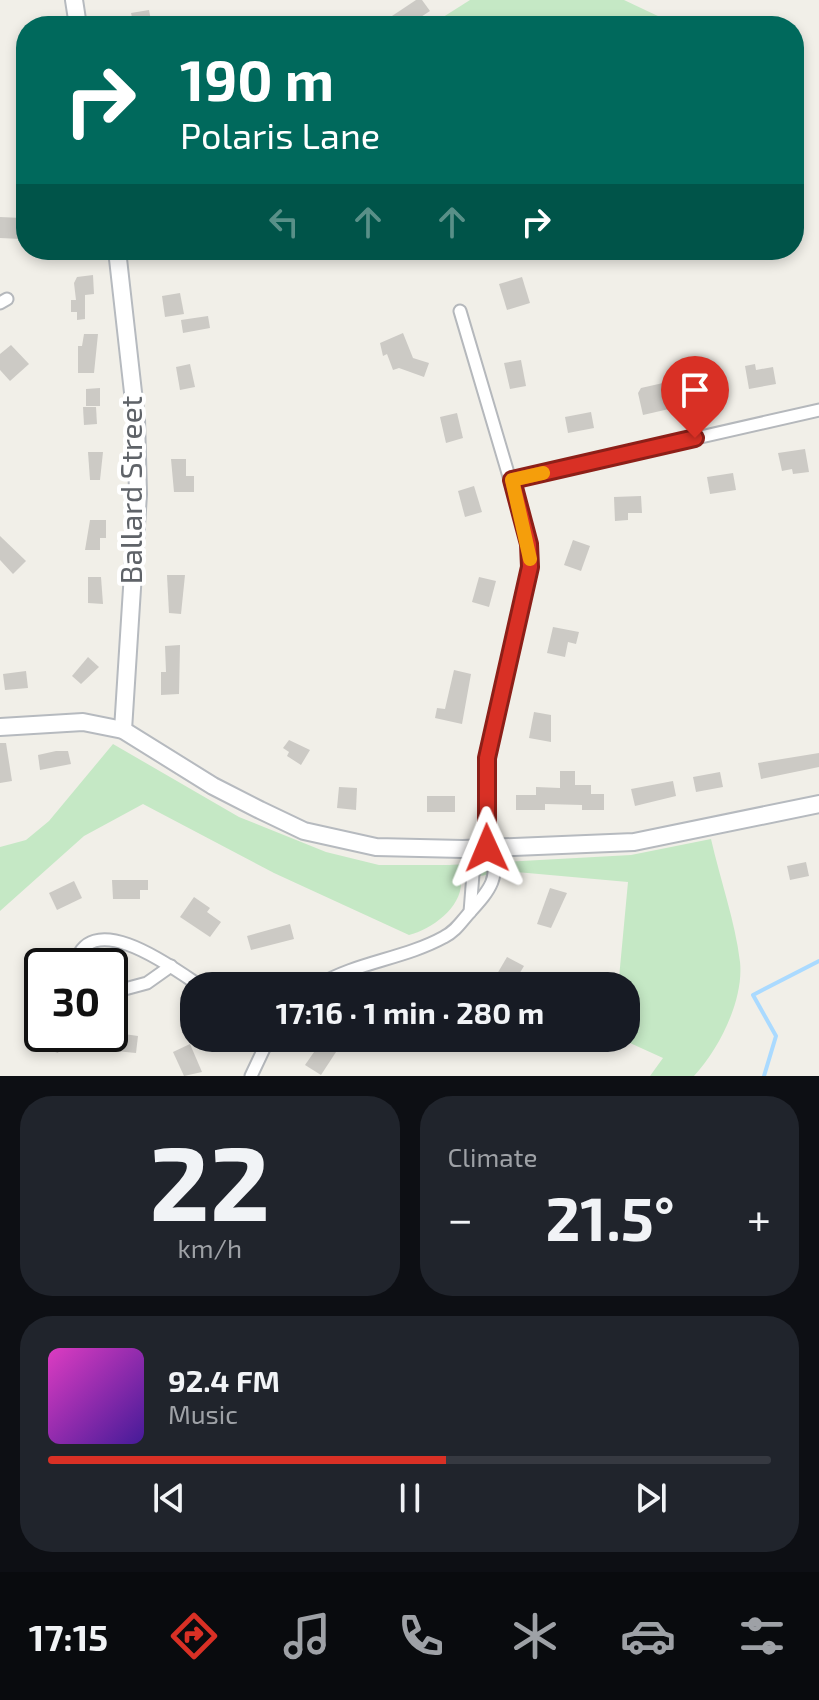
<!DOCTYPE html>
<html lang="en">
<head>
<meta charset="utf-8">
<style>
  :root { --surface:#171b24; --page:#20242c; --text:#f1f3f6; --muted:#9ea1a6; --line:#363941; --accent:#d93025 }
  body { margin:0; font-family:"Exo 2",sans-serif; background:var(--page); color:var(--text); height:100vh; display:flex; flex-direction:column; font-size:30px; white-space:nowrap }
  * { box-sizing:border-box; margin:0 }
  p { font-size:26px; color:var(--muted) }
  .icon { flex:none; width:44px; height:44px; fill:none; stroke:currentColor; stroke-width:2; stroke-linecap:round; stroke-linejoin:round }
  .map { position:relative; height:1076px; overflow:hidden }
  .panel { display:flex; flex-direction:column; gap:20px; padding:20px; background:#0d0f14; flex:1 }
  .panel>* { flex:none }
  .hud { position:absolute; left:16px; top:16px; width:788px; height:244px; border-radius:32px; box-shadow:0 4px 12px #0003; background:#00695c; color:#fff; overflow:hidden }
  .speed { position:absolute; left:24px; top:948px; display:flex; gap:16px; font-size:40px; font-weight:700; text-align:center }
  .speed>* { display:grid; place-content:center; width:104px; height:104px; border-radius:50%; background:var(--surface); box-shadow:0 4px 12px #0003; line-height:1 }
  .speed .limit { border:4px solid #111; border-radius:12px; background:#fff; color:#111 }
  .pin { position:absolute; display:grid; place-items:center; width:68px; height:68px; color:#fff; margin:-82px -34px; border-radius:50% 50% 50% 0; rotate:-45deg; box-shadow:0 0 8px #0007 }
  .pin .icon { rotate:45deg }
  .me { position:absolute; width:88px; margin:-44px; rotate:359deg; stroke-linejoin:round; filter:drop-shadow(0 0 6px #0008) }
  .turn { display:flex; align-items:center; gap:28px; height:168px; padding:0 32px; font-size:36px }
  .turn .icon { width:104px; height:104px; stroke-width:2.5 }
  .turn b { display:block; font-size:56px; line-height:68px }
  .lanes { display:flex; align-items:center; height:76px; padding:0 32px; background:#0003; justify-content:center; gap:40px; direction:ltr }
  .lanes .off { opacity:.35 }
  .big { font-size:60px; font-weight:700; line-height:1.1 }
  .panel .widget { flex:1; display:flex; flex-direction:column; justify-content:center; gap:12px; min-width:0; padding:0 28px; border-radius:32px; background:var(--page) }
  .panel .dial { align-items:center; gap:0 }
  .dial b { font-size:104px; line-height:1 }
  .song { display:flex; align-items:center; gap:24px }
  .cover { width:96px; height:96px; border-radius:12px; background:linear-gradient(135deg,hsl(310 70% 55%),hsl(260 70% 35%)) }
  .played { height:8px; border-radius:4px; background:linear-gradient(90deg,var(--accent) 55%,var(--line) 55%) }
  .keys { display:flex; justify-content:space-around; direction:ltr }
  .heat { display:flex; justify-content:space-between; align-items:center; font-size:44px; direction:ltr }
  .panel .tiles { flex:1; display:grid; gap:20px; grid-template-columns:1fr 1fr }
  .widget:last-child { grid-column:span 2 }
  .trip { position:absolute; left:180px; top:972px; width:460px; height:80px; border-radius:32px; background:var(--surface); box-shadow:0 4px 12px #0003; font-weight:700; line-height:80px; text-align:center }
  .tab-bar { display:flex; height:128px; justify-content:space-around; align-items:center; background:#090b0e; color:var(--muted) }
  .tab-bar .icon { width:56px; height:56px }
  .tab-bar .active { color:var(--accent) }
  .tab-bar b { font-size:36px; color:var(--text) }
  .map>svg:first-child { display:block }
  .green { fill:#c5e8c5 }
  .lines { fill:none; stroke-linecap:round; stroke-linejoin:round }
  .stream { stroke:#aadaff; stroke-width:4 }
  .building { fill:#cccac5 }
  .street-casing { stroke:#b5b8bc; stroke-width:15 }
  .secondary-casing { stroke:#b6babf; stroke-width:20 }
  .street { stroke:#fff; stroke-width:11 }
  .secondary { stroke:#fff; stroke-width:16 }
  .route-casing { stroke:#8d1f18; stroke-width:20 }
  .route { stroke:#d93025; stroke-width:14 }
  .slow { stroke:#f59e0b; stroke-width:14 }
  .labels { text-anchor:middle; stroke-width:8; stroke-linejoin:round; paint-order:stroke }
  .street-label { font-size:30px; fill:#5f6368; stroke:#fff }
</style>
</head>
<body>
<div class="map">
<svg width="819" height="1076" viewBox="0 0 819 1076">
  <rect width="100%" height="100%" fill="#f1efe8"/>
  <g class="green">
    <polygon points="470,0 624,0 679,26 429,26"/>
    <path d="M 113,744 L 239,817 L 326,852 L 379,865 L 449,865 L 631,855 L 711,839 C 720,879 735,921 740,962 C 744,1000 719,1049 694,1076 L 650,1076 L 663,1058 L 619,1038 L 626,1038 L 626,986 L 606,986 L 619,978 L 628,882 L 505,871 L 461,880 C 463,907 432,929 409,935 L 274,873 L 143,804 L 84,836 L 0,911 L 0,847 L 26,840 L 49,821 Z"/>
  </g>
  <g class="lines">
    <polyline class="stream" points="764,1076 776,1036 753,995 819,961"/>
  </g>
  <g class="building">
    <polygon points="416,0 422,0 430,11 407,26 394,26 389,18"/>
    <polygon points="149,10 152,26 134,26 131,13"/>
    <polygon points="0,217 22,218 21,239 0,238"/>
    <polygon points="93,275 94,294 85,295 85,319 77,320 77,312 71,312 71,300 76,300 74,283 77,277"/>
    <polygon points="522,277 530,303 507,310 499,284"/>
    <polygon points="180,293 184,314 165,317 162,296"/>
    <polygon points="208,316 210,328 183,333 181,320"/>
    <polygon points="403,333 413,358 429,363 424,377 399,368 393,370 387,354 383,356 380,343"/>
    <polygon points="84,334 98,334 94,373 78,373 78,346 82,346"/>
    <polygon points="11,345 29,364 10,381 0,370 0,354"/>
    <polygon points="521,360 526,386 510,389 504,363"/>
    <polygon points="190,364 195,387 180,390 176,367"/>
    <polygon points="755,364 756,370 773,367 776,384 749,389 745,366"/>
    <polygon points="663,383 669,409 643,415 638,393 641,388"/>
    <polygon points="100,388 100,406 86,406 86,389"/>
    <polygon points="83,407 96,407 97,424 84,425"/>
    <polygon points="591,412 594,428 568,433 565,417"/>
    <polygon points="457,413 463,438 446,443 440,417"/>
    <polygon points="805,449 809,472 793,474 792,469 782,471 778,453"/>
    <polygon points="88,452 103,452 100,480 90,480"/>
    <polygon points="171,459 186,459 186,476 194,476 194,492 174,492"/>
    <polygon points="733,473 736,490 710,494 707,477"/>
    <polygon points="474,486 482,512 465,517 458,491"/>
    <polygon points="641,496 642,513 628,513 628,520 615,521 614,497"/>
    <polygon points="90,520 106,520 106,538 100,538 100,550 85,550"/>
    <polygon points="0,536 26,561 13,574 0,560"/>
    <polygon points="573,540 590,546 581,571 564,565"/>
    <polygon points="167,575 185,575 181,614 169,613"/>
    <polygon points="88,577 101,577 103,604 88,603"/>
    <polygon points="479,577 496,581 489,607 472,602"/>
    <polygon points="553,627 579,632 576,644 568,642 565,657 547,653"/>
    <polygon points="180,645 179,694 161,695 161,672 166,672 165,646"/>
    <polygon points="88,657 99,667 81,684 72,676"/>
    <polygon points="454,670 471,674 462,724 435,718 437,708 445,709"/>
    <polygon points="26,671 28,688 5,690 3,674"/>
    <polygon points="534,712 551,715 551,742 529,738"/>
    <polygon points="289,740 310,750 301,765 287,756 289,752 283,748"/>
    <polygon points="0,743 6,743 12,781 0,783"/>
    <polygon points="56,751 68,751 71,764 40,770 38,755"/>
    <polygon points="819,753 819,767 761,779 758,763"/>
    <polygon points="560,771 575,771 575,785 591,785 591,794 604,794 604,810 582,810 582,805 545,804 545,810 516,810 516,795 536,795 536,787 560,788"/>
    <polygon points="720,772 723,787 696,792 693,777"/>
    <polygon points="673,781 676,796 635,806 631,789"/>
    <polygon points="339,787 357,788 356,810 337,808"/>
    <rect x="427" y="796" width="28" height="16"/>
    <polygon points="806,862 809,876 790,880 787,866"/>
    <polygon points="112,880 148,880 148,890 140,890 140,899 113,899"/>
    <polygon points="74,881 82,898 57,910 49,893"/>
    <polygon points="550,888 567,893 551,928 537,924"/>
    <polygon points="194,897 210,908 207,912 221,922 210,937 180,917"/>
    <polygon points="290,924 294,939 251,950 247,936"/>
    <polygon points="507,957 524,966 512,986 490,986"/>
    <polygon points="36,1028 62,1044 58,1053 29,1043"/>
    <polygon points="117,1033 138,1036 136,1053 115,1051"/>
    <polygon points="321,1042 336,1052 321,1075 305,1065"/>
    <polygon points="190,1044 202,1072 184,1076 173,1052"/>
  </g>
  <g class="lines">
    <g class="street-casing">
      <g id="street">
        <polyline points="0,303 7,299"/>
        <polyline points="460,311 529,544 527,588 487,758 487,848"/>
        <polyline points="512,480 819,410"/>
        <polyline points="470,912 473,874 487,848"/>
        <path d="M 75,966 C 88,904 175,969 200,986"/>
        <path d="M 317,986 C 356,962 404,959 444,937 C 456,931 461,922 470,912 C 488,892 504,875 487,848"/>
        <polyline points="110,993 147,983 171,966"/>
        <polyline points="251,1076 269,1038"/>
      </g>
    </g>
    <g class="secondary-casing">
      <g id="secondary">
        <polyline points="74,0 78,26"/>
        <polyline points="117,250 136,419 138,494 123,730"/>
        <polyline points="0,727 83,722 123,730 213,786 260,810 304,831 376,847 463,849 634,842 819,804"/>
      </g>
    </g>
    <use href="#street" class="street"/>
    <use href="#secondary" class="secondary"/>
  </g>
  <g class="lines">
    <g class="route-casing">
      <polyline id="route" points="487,848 487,758 530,567 529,544 512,480 695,438"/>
    </g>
    <use href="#route" class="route"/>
    <polyline class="slow" points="530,559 512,480 543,473"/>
  </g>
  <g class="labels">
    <g class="street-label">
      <text transform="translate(132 490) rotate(-90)" y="10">Ballard Street</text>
    </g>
  </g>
</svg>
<div class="speed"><div class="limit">30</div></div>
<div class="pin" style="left:695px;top:438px;background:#d93025"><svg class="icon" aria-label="arrive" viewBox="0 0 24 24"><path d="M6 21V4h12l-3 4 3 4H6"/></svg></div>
<svg class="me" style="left:487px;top:848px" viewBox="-20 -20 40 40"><path d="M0-17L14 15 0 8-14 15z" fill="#d93025" stroke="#fff" stroke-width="4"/></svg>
<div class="trip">17:16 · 1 min · 280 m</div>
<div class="hud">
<div class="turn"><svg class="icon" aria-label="right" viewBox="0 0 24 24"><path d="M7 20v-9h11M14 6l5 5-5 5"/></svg><div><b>190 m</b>Polaris Lane</div></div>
<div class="lanes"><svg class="icon off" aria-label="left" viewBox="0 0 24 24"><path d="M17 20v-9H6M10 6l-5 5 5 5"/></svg><svg class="icon off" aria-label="ahead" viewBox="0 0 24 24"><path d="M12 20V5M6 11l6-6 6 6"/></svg><svg class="icon off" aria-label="ahead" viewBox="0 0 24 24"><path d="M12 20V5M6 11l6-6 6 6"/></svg><svg class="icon" aria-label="right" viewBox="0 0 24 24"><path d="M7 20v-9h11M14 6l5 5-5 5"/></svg></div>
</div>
</div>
<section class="panel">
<div class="tiles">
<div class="widget dial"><b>22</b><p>km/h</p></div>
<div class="widget"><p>Climate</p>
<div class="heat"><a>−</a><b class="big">21.5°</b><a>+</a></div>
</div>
<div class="widget">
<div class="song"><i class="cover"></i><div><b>92.4 FM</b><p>Music</p></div></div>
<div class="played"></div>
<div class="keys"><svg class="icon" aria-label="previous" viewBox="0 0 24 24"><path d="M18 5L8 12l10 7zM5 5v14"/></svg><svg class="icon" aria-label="pause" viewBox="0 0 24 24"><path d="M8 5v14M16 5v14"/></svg><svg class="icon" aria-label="next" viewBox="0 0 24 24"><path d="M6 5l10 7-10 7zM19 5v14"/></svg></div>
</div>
</div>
</section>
<nav class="tab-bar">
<b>17:15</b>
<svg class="icon active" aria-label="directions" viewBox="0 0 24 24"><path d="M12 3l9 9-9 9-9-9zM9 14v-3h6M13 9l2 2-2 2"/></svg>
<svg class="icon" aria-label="music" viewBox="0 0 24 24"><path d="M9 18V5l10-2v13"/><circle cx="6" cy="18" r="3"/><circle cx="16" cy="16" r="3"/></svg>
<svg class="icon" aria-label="phone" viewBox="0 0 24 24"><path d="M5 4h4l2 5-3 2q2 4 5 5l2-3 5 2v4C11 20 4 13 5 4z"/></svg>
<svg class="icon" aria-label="climate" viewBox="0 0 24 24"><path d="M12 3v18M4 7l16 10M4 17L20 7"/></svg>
<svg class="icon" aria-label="car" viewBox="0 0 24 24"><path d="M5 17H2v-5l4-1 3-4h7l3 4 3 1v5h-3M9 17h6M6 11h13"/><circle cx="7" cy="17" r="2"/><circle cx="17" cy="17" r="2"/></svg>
<svg class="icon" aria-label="filters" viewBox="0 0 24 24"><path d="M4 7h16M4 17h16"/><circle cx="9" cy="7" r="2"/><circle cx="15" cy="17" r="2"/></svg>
</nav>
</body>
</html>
